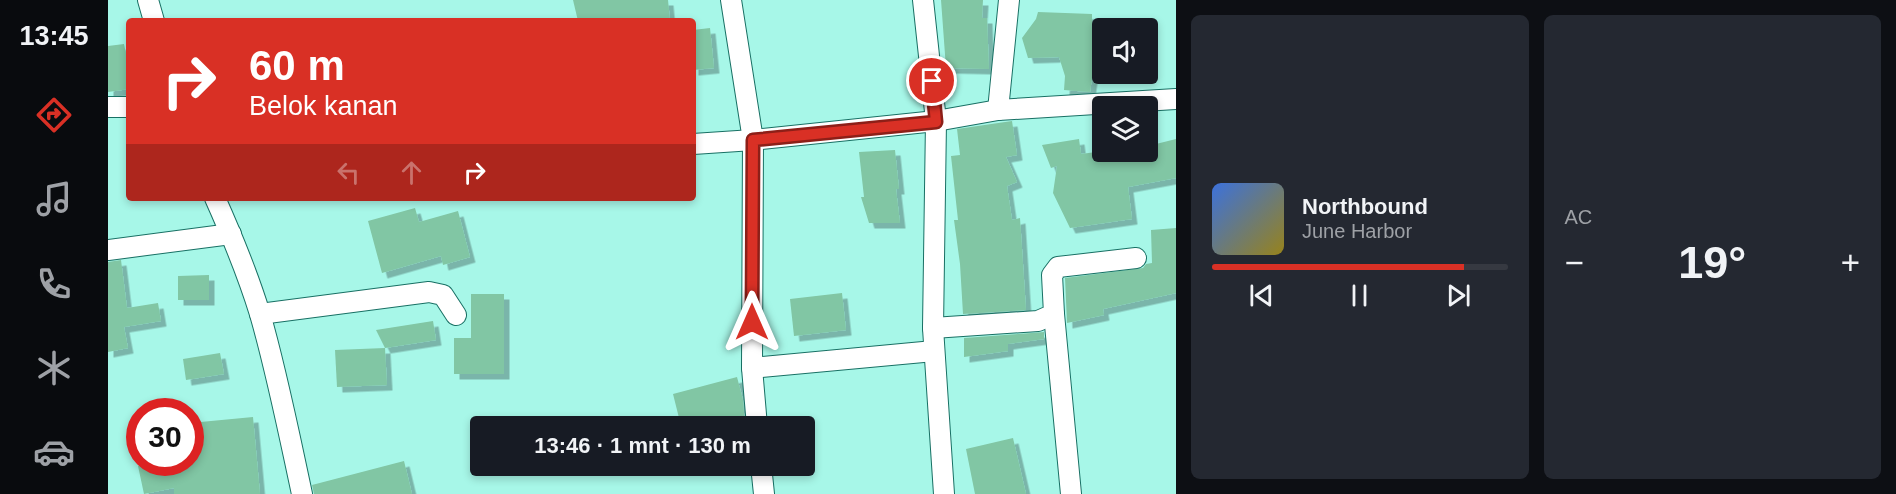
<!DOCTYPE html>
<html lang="id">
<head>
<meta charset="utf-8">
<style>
  :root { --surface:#171b24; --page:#242831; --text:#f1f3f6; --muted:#9ea1a6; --line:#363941; --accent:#d93025 }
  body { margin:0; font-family:Arial,sans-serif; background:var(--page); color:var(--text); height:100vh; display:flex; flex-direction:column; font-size:22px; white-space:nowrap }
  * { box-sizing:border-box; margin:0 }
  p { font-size:20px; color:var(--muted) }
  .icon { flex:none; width:33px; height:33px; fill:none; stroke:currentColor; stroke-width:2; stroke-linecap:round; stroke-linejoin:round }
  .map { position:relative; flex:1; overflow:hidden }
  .side { display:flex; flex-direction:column; gap:15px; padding:15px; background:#0d0f14; width:720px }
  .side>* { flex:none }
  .banner { position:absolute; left:18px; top:18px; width:570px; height:183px; border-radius:6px; box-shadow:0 3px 9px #0003; background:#d93025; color:#fff; overflow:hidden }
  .tools { position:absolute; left:984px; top:18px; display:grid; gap:12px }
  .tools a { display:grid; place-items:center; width:66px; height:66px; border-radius:6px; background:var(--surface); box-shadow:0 3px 9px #0003; font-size:30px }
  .speed { position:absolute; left:18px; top:398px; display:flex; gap:12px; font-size:30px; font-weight:700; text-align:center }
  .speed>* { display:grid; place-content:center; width:78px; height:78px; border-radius:50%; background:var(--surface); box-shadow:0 3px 9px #0003; line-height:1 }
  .speed .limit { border:9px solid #d22; background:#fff; color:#111 }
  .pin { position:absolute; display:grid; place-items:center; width:51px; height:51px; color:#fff; margin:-26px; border:3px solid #fff; border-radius:50%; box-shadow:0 2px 6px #0007 }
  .me { position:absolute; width:66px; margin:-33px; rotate:0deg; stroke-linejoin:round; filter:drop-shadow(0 0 4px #0008) }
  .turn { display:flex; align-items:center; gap:21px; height:126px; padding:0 24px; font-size:27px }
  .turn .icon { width:78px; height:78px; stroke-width:2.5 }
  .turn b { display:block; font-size:42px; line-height:51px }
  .lanes { display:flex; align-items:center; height:57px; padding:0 24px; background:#0003; justify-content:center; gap:30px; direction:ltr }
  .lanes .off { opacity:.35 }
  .big { font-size:45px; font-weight:700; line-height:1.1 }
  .side .widget { flex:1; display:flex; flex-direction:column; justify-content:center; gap:9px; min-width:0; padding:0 21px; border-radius:9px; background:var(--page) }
  .song { display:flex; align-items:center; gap:18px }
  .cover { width:72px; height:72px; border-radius:9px; background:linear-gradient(135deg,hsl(220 70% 55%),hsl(50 70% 35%)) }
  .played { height:6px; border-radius:3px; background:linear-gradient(90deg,var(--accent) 85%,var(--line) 85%) }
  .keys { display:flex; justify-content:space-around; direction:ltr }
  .heat { display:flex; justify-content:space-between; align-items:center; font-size:33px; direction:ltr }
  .side .tiles { flex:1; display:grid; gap:15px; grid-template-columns:repeat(2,1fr) }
  .trip { position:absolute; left:362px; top:416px; width:345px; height:60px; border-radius:6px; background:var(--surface); box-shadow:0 3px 9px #0003; font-weight:700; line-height:60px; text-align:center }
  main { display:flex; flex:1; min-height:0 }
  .tabs { display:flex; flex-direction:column; width:108px; justify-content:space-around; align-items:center; background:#090b0e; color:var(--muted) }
  .tabs .icon { width:42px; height:42px }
  .tabs .current { color:var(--accent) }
  .tabs b { font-size:27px; color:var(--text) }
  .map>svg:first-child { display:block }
  .building { fill:#81c6a4; filter:url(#shadow) }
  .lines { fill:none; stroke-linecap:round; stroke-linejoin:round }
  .street-casing { stroke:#187064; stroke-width:22 }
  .street { stroke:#fff; stroke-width:20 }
  .route-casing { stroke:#8d1f18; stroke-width:15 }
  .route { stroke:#d93025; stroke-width:10 }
</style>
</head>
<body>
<main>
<nav class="tabs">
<b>13:45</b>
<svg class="icon current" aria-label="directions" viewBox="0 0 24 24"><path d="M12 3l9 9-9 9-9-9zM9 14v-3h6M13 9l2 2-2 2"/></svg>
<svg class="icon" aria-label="music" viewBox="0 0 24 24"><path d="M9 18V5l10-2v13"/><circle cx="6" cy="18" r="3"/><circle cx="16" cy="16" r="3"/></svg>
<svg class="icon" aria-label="phone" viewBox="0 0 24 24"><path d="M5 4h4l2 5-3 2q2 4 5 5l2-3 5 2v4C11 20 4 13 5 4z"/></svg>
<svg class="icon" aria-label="climate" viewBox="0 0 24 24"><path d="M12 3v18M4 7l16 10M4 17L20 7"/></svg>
<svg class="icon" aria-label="car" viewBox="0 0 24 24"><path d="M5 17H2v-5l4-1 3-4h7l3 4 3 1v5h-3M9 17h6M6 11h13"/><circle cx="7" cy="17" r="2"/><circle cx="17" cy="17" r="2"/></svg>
</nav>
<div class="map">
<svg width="1068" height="494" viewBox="0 0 1068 494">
  <defs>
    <filter id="shadow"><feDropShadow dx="5.5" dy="5.5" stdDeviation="0" flood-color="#0004"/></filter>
  </defs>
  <rect width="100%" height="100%" fill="#a7f7e8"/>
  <g class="building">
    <polygon points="465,0 560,0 562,21 470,21"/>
    <polygon points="833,0 875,0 874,18 879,18 881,69 838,68"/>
    <polygon points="930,12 984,14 984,27 991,27 982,92 956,90 957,76 951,57 920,58 914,38 928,19"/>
    <polygon points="602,28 606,68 585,70 585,30"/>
    <polygon points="16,44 21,68 21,89 0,92 0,46"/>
    <polygon points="904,121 909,155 898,157 909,182 899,186 904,220 912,218 918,310 855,314 852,264 846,220 850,220 843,156 852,155 849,129"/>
    <polygon points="971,139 973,154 988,152 1040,152 1040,146 1068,139 1068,178 1020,187 1024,219 962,228 945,193 949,166 943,168 934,145"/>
    <polygon points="787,150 791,189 788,189 792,223 761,223 753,197 756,197 751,152"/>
    <polygon points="307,208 311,222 350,211 362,257 335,265 333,256 274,273 260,221"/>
    <polygon points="1068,228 1068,293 995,309 996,315 959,323 957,278 1035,268 1038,264 1044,263 1043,230"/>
    <polygon points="13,260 19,308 50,303 53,321 16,327 20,348 0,352 0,262"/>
    <polygon points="101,275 101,300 70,300 70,276"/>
    <polygon points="734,293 738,330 686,336 682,299"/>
    <polygon points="363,294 396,294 396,374 346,374 346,338 363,338"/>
    <polygon points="325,321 328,340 277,348 268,330"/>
    <polygon points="936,332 936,339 900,344 900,351 856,357 856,338"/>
    <polygon points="277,348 279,385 229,387 227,350"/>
    <polygon points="112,353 116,374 78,380 75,359"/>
    <polygon points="629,377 635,400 637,426 573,426 565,394"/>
    <polygon points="145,417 152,494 66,494 66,488 36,494 30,466 49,462 82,462 82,423"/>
    <polygon points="905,438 918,494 867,494 858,449"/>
    <polygon points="296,461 304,494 206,494 204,485"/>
  </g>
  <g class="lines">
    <g class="street-casing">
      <g id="street">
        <polyline points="40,0 46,21"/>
        <polyline points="623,0 645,140 644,368 649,426"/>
        <polyline points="815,0 828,121 825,328 836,494"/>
        <polyline points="0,107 21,107"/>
        <polyline points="890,110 901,0"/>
        <polyline points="585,144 645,140 828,121 890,110 1068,99"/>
        <path d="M 107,198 C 124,236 140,275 152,314 C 169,373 181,434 194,494"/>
        <polyline points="0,250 123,234"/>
        <polyline points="152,314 321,292 335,295 348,315"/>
        <polyline points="946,314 963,494"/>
        <polyline points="825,328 930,321 946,314 944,275 950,267 1028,258"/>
        <polyline points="644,368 826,351"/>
        <polyline points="653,465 656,494"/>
      </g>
    </g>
    <use href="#street" class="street"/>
  </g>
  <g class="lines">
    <g class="route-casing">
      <polyline id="route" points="644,322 645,140 828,122 824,81"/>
    </g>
    <use href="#route" class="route"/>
  </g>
</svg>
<div class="tools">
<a><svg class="icon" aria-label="sound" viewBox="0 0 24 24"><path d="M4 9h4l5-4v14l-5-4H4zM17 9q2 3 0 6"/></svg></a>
<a><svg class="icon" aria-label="layers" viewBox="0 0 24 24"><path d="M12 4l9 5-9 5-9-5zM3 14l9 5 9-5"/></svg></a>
</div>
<div class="speed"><div class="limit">30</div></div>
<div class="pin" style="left:824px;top:81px;background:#d93025"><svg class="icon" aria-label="arrive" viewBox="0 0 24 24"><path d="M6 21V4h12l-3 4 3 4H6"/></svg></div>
<svg class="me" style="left:644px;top:322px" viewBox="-20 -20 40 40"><path d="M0-17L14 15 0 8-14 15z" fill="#d93025" stroke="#fff" stroke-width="4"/></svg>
<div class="trip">13:46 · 1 mnt · 130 m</div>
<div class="banner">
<div class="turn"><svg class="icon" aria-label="right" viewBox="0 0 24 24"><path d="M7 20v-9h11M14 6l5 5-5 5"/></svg><div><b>60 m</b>Belok kanan</div></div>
<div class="lanes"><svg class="icon off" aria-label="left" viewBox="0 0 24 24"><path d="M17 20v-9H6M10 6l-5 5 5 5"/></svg><svg class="icon off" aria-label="ahead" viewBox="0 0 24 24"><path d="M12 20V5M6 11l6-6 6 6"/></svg><svg class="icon" aria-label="right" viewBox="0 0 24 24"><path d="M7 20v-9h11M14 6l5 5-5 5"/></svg></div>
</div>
</div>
<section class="side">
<div class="tiles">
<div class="widget">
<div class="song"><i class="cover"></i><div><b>Northbound</b><p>June Harbor</p></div></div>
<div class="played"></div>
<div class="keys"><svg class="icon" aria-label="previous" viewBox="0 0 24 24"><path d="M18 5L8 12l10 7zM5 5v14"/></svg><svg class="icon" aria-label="pause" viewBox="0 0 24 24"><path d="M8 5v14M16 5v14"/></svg><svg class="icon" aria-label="next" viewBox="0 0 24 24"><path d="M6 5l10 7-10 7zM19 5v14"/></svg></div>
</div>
<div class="widget"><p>AC</p>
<div class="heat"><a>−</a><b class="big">19°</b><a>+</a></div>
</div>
</div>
</section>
</main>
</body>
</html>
